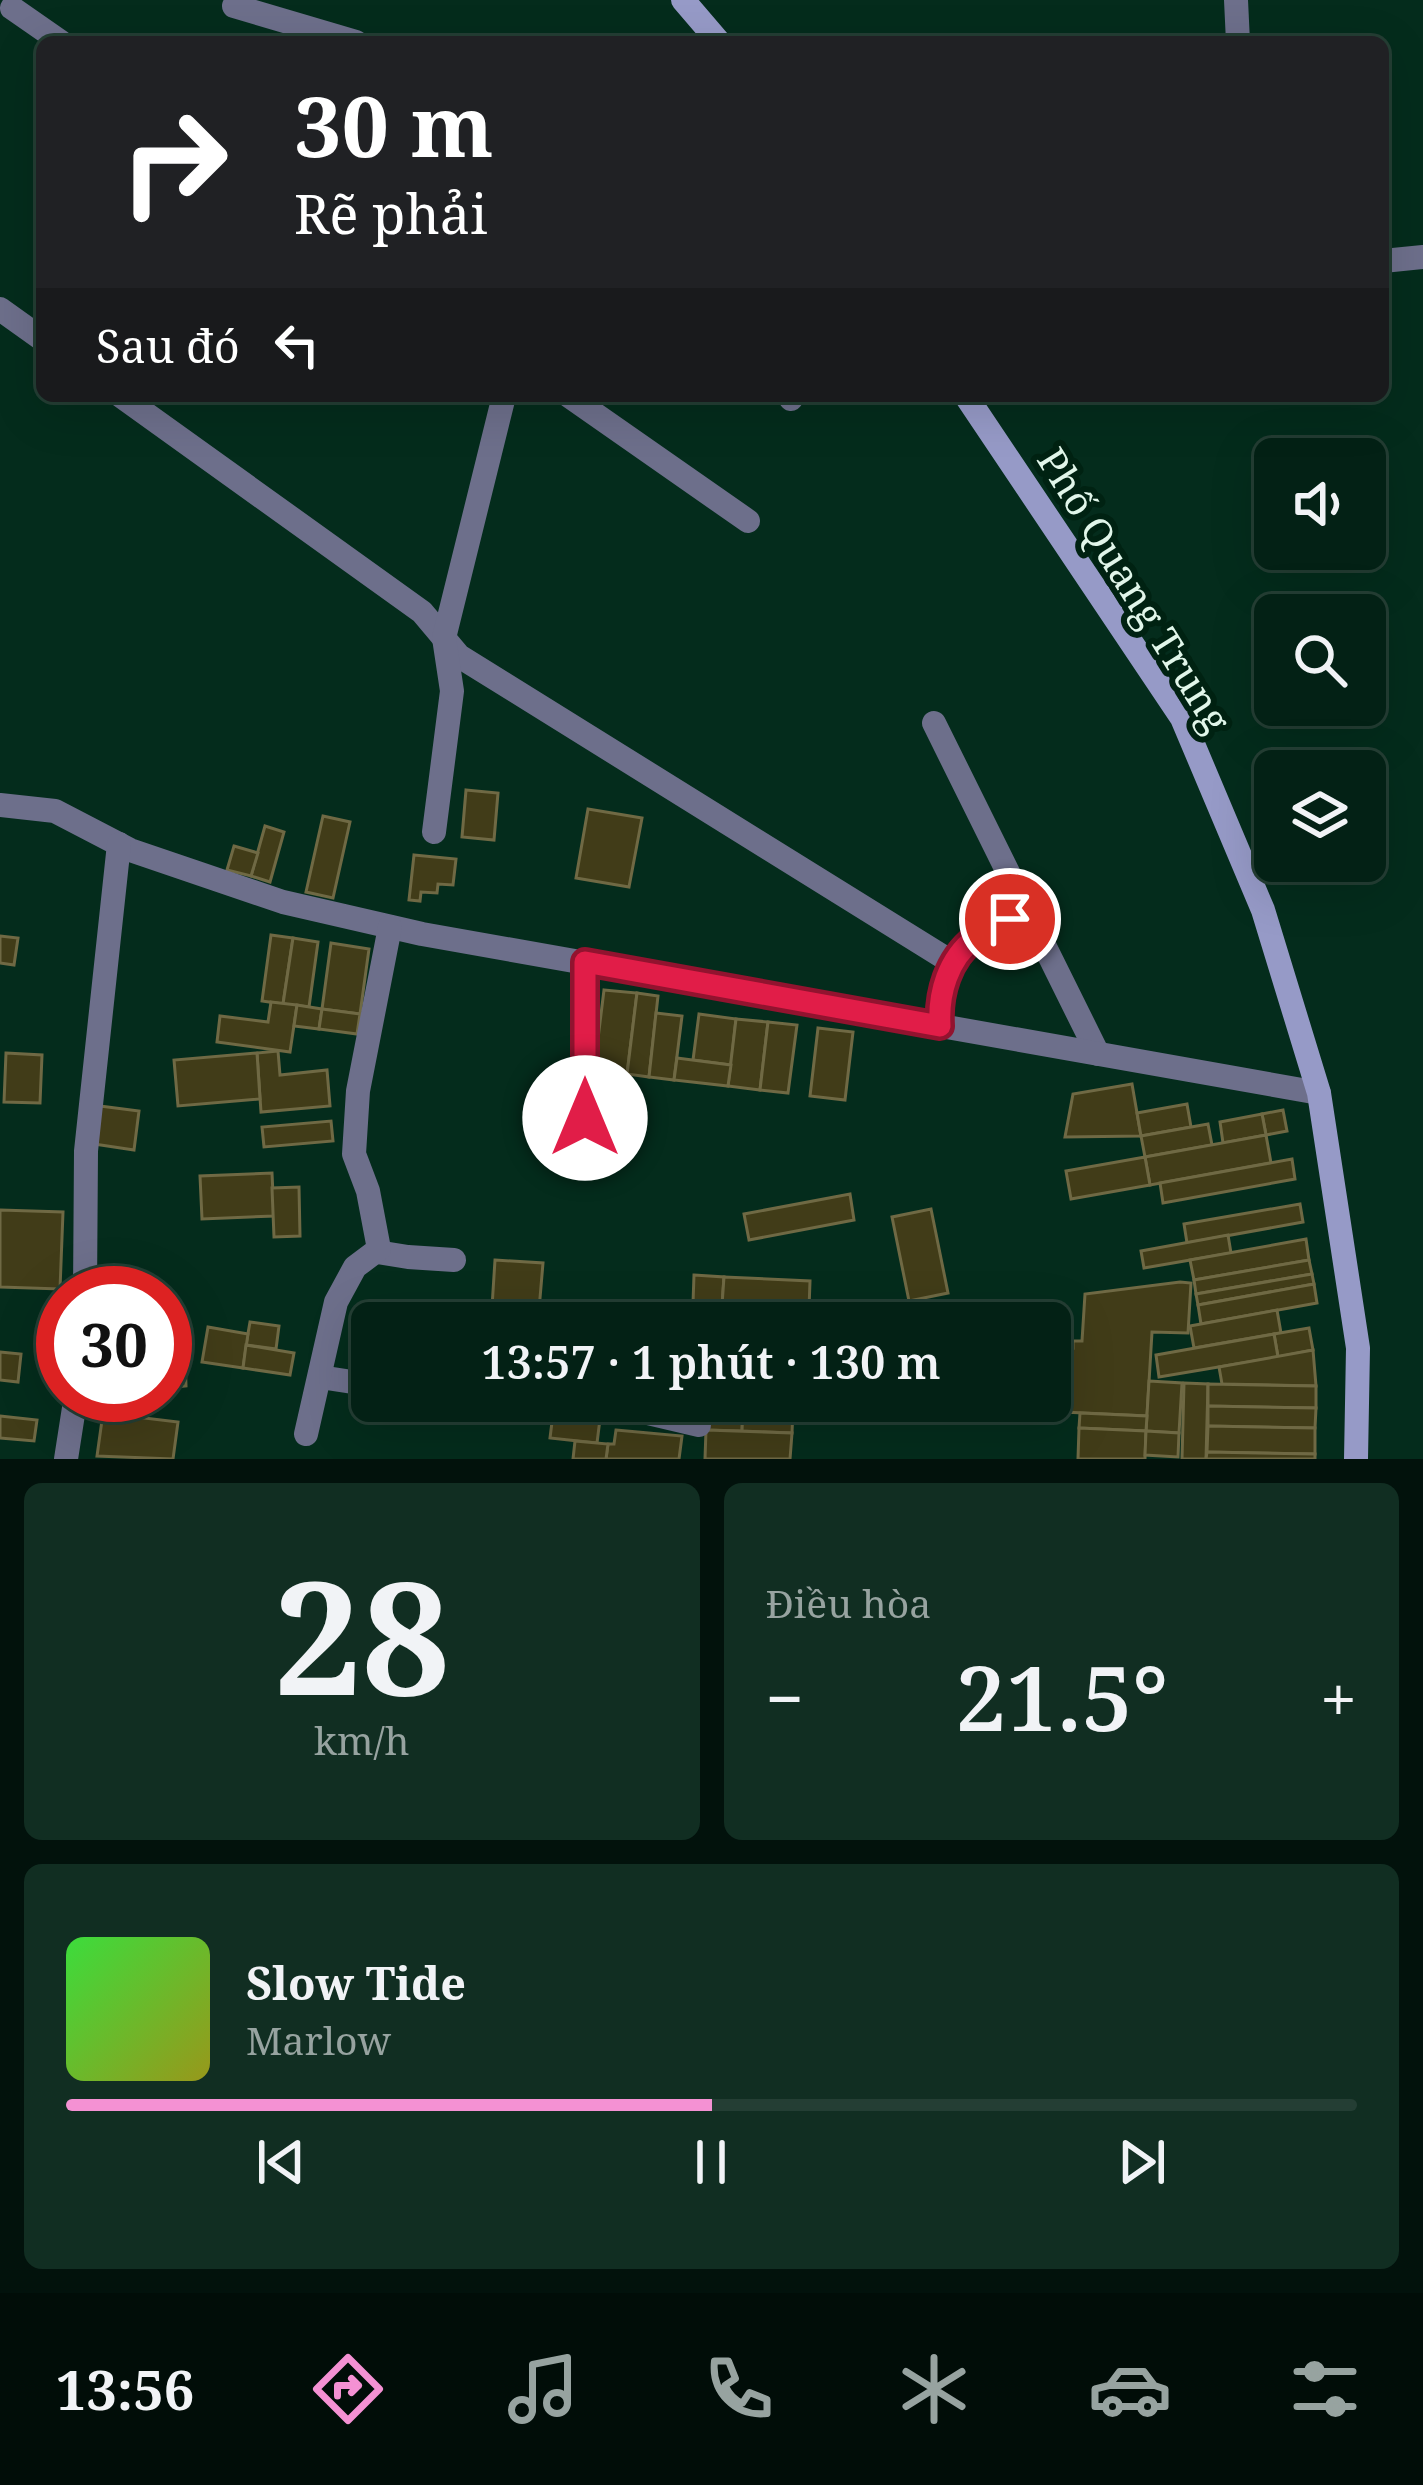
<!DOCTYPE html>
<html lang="vi">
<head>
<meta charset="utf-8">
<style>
  :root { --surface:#032115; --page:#112e22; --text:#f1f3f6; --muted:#97a3a0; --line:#243e34; --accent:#f491d3 }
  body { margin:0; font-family:"Noto Serif",serif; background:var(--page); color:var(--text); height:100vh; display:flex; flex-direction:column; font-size:45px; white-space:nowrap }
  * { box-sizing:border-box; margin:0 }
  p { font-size:39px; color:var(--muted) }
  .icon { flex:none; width:66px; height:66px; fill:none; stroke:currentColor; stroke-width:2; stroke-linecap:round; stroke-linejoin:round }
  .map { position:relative; height:1459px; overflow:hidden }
  .drawer { display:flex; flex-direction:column; gap:24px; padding:24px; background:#02120c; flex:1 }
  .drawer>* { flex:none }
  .banner { position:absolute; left:36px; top:36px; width:1353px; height:366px; border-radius:18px; box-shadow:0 12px 48px #0002,0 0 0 3px var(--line); background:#202124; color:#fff; overflow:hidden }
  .buttons { position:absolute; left:1254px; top:438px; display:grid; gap:24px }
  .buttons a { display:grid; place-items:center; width:132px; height:132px; border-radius:18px; background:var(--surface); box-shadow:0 12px 48px #0002,0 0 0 3px var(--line); font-size:60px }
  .speed { position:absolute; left:36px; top:1266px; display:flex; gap:24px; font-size:60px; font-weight:700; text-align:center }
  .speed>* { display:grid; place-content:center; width:156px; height:156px; border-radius:50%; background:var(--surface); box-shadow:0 12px 48px #0002,0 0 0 3px var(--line); line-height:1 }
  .speed .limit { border:18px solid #d22; background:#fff; color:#111 }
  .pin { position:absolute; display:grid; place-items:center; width:102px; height:102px; color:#fff; margin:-51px; border:6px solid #fff; border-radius:50%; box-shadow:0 3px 12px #0007 }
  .me { position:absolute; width:132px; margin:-66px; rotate:0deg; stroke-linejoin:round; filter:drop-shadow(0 0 9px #0008) }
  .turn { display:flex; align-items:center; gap:42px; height:252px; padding:0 60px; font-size:54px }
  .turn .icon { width:156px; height:156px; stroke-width:2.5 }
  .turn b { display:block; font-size:84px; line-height:102px }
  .then { display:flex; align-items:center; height:114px; padding:0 60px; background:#0003; gap:24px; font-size:45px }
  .big { font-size:90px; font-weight:600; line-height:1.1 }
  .drawer .tile { flex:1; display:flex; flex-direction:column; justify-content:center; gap:18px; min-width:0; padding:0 42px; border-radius:18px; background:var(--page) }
  .drawer .dial { align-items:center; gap:0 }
  .dial b { font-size:156px; line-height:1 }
  .song { display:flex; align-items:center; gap:36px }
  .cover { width:144px; height:144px; border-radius:18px; background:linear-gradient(135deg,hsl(120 70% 55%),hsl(60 70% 35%)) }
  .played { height:12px; border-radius:6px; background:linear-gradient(90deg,var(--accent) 50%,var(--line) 50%) }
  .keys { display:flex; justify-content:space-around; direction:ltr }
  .heat { display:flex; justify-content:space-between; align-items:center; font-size:66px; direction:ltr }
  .drawer .tiles { flex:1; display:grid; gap:24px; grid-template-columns:1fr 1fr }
  .tile:last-child { grid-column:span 2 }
  .trip { position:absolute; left:351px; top:1302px; width:720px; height:120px; border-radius:18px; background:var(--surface); box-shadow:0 12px 48px #0002,0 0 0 3px var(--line); font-weight:600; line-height:120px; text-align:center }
  .tabs { display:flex; height:192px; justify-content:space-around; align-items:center; background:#010d08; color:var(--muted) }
  .tabs .icon { width:84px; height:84px }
  .tabs .on { color:var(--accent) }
  .tabs b { font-size:54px; color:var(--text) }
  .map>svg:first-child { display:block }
  .building { fill:#413c18; stroke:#6f6944; stroke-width:3 }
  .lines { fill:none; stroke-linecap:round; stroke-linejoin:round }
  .street { stroke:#6d6f8b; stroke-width:24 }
  .secondary { stroke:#969ac7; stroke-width:24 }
  .route-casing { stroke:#92132f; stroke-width:30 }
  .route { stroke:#e11d48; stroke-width:21 }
  .labels { text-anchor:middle; stroke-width:12; stroke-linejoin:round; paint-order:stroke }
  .street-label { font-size:39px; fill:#e1f6ea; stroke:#002212 }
</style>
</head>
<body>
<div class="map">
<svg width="1423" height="1459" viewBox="0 0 1423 1459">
  <rect width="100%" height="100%" fill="#042c1c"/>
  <g class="building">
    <polygon points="466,790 498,793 494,840 462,837"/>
    <polygon points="588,809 642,818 629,887 576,878"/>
    <polygon points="323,816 350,822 333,898 306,892"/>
    <polygon points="265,826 284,832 270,882 251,876"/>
    <polygon points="234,846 258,853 251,876 227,870"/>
    <polygon points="414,855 456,859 453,885 438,884 437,893 421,892 420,901 409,900"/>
    <polygon points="271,935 293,938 283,1004 262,1001"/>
    <polygon points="0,936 18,938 14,965 0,963"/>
    <polygon points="293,938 318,942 309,1007 283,1004"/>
    <polygon points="331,943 369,949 360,1014 322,1009"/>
    <polygon points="604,990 637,993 627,1074 594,1071"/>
    <polygon points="637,993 658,996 649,1077 627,1074"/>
    <polygon points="271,1002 297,1005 290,1052 217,1042 220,1016 268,1022"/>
    <polygon points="297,1005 322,1009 319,1029 294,1026"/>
    <polygon points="322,1009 360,1014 357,1034 319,1029"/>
    <polygon points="656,1013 682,1016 674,1080 649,1077"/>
    <polygon points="699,1014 736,1019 731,1065 693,1060"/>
    <polygon points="736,1019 768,1022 760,1090 728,1086"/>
    <polygon points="768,1022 797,1025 788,1093 760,1090"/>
    <polygon points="818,1028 853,1032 845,1100 810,1096"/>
    <polygon points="278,1051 280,1075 327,1070 330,1106 261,1112 257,1053"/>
    <polygon points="6,1053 42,1055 40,1103 4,1102"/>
    <polygon points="257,1053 260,1099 178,1106 174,1060"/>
    <polygon points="677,1058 731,1065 728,1086 674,1080"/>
    <polygon points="1132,1084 1141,1136 1065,1137 1073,1094"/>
    <polygon points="1187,1104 1191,1127 1141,1136 1137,1113"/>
    <polygon points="100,1106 139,1111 134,1150 94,1144"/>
    <polygon points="1283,1110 1287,1131 1266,1135 1262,1114"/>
    <polygon points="1262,1114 1266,1135 1223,1143 1220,1122"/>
    <polygon points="331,1121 333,1141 264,1147 262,1127"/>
    <polygon points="1208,1124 1212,1145 1145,1157 1141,1136"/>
    <polygon points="1266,1135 1271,1163 1150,1185 1145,1157"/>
    <polygon points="1145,1157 1150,1185 1071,1199 1066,1171"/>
    <polygon points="1292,1159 1295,1179 1163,1203 1160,1183"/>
    <polygon points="272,1173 274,1216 202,1219 200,1176"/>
    <polygon points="299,1187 300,1236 274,1237 272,1188"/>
    <polygon points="850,1194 854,1220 749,1240 744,1214"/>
    <polygon points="1300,1204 1303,1222 1187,1243 1184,1224"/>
    <polygon points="931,1209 948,1293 909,1301 892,1217"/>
    <polygon points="0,1210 63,1212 60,1289 0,1287"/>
    <polygon points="1228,1235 1231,1253 1144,1268 1141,1251"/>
    <polygon points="1306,1239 1309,1260 1194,1280 1190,1260"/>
    <polygon points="495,1260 543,1263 539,1310 492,1307"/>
    <polygon points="1309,1260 1312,1274 1196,1294 1194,1280"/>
    <polygon points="1312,1274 1314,1284 1198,1305 1196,1294"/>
    <polygon points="694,1275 724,1277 722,1305 693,1303"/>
    <polygon points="724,1277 810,1281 809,1309 722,1305"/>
    <polygon points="1180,1282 1191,1283 1188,1333 1152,1332 1147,1416 1064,1412 1068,1347 1073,1348 1073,1341 1082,1341 1085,1294"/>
    <polygon points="1314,1284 1317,1303 1201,1324 1198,1305"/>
    <polygon points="568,1301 657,1307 656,1323 567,1323"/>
    <polygon points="693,1303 722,1305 722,1323 691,1323"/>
    <polygon points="1277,1310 1281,1333 1194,1348 1190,1326"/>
    <polygon points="250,1322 279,1326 276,1349 246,1345"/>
    <polygon points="208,1327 248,1334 243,1368 202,1362"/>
    <polygon points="1309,1328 1313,1350 1278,1357 1274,1334"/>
    <polygon points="1274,1334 1278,1357 1159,1377 1156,1355"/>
    <polygon points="246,1345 294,1353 290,1375 243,1368"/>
    <polygon points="1313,1350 1316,1386 1222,1384 1219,1367"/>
    <polygon points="0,1352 21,1354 18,1382 0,1380"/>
    <polygon points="185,1357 186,1386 165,1388 165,1359"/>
    <polygon points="1149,1381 1182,1383 1179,1433 1146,1431"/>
    <polygon points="1184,1383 1208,1384 1206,1459 1182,1459"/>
    <polygon points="1208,1384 1316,1386 1316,1408 1208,1406"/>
    <polygon points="708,1405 743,1407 742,1431 706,1430"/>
    <polygon points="554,1406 601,1411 597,1443 550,1438"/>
    <polygon points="1208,1406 1316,1408 1315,1428 1208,1426"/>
    <polygon points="743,1407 793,1409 792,1433 742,1431"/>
    <polygon points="103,1413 178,1422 173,1459 97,1456"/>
    <polygon points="1080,1413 1147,1416 1146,1431 1079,1428"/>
    <polygon points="0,1416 37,1420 34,1441 0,1438"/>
    <polygon points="1208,1426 1315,1428 1315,1454 1207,1452"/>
    <polygon points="1079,1428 1146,1431 1145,1459 1078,1459"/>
    <polygon points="616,1430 682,1436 679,1459 606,1459 608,1444 614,1444"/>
    <polygon points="706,1430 792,1433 790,1459 705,1459"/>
    <polygon points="1146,1431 1179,1433 1178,1457 1145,1455"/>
    <polygon points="575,1441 608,1444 606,1459 573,1459"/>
    <polygon points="1207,1452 1315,1454 1315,1459 1206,1459"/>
  </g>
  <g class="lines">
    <g class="street">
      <polyline points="1236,0 1238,42"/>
      <polyline points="234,6 356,42"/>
      <polyline points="12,8 61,42"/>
      <polyline points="1383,261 1423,257"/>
      <polyline points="0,309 42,339"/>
      <polyline points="121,396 422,612 459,656 953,963"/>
      <polyline points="569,396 748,521"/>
      <polyline points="789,396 791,399"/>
      <polyline points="934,723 1098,1054"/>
      <polyline points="0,805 55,811 130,850 283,902 422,934 1319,1093"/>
      <polyline points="434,832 452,691 444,638 504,396"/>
      <polyline points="585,962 585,1156"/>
      <path d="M 940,1026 C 937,971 973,919 1031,919"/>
      <polyline points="377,1252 408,1257 454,1260"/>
      <polyline points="85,1293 86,1151 119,844"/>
      <polyline points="320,1377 372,1385"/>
      <polyline points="597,1401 699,1425"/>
      <polyline points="306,1434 336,1302 355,1267 379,1249 368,1191 354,1154 358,1091 390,927"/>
      <polyline points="66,1459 76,1395"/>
    </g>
    <g class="secondary">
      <polyline points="683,0 719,42"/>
      <polyline points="966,396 1182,718 1263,910 1319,1093 1358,1348 1356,1459"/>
    </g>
  </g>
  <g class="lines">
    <g class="route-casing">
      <path id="route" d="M 585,1118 L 585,962 L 940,1026 C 938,993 948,959 975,938 C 985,930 999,925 1010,919"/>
    </g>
    <use href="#route" class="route"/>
  </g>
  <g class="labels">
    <g class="street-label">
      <text transform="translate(1134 590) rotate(58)" y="14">Phố Quang Trung</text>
    </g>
  </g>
</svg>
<div class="buttons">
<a><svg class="icon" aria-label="sound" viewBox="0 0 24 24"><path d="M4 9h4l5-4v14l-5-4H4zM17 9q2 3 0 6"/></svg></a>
<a><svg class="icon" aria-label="search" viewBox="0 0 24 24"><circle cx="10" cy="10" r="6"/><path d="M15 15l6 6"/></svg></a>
<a><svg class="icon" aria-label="layers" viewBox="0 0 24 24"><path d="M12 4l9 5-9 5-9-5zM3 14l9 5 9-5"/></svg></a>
</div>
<div class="speed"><div class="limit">30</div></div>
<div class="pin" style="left:1010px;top:919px;background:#d93025"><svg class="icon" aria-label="arrive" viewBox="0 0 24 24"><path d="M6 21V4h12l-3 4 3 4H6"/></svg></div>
<svg class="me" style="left:585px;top:1118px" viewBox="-20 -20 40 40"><circle r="19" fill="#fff"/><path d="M0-13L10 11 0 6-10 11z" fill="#e11d48"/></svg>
<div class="trip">13:57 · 1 phút · 130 m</div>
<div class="banner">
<div class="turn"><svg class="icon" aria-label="right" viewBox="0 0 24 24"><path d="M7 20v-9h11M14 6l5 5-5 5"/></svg><div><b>30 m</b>Rẽ phải</div></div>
<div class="then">Sau đó<svg class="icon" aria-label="left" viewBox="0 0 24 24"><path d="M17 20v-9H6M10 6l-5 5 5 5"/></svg></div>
</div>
</div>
<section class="drawer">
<div class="tiles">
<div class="tile dial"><b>28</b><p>km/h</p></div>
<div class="tile"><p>Điều hòa</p>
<div class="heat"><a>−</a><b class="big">21.5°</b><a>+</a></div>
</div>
<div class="tile">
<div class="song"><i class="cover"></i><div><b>Slow Tide</b><p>Marlow</p></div></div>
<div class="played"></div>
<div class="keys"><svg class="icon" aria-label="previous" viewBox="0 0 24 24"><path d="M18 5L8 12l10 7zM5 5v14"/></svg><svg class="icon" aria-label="pause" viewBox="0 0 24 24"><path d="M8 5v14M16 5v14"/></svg><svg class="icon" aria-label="next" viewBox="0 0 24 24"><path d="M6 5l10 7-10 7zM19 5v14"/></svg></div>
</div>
</div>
</section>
<nav class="tabs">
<b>13:56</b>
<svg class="icon on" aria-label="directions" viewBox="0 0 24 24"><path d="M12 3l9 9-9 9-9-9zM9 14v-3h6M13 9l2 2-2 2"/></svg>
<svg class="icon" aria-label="music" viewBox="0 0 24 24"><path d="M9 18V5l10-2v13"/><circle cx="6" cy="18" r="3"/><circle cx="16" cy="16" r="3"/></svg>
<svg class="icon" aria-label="phone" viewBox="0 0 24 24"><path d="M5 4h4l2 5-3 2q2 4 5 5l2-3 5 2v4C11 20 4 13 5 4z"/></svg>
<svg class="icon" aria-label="climate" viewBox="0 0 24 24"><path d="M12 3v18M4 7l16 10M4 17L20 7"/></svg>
<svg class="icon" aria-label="car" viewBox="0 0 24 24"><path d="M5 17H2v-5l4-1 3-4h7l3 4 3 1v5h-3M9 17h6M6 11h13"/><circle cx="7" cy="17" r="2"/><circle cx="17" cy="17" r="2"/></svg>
<svg class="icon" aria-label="filters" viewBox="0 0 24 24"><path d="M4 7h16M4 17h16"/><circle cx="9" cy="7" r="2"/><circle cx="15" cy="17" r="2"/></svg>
</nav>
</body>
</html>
